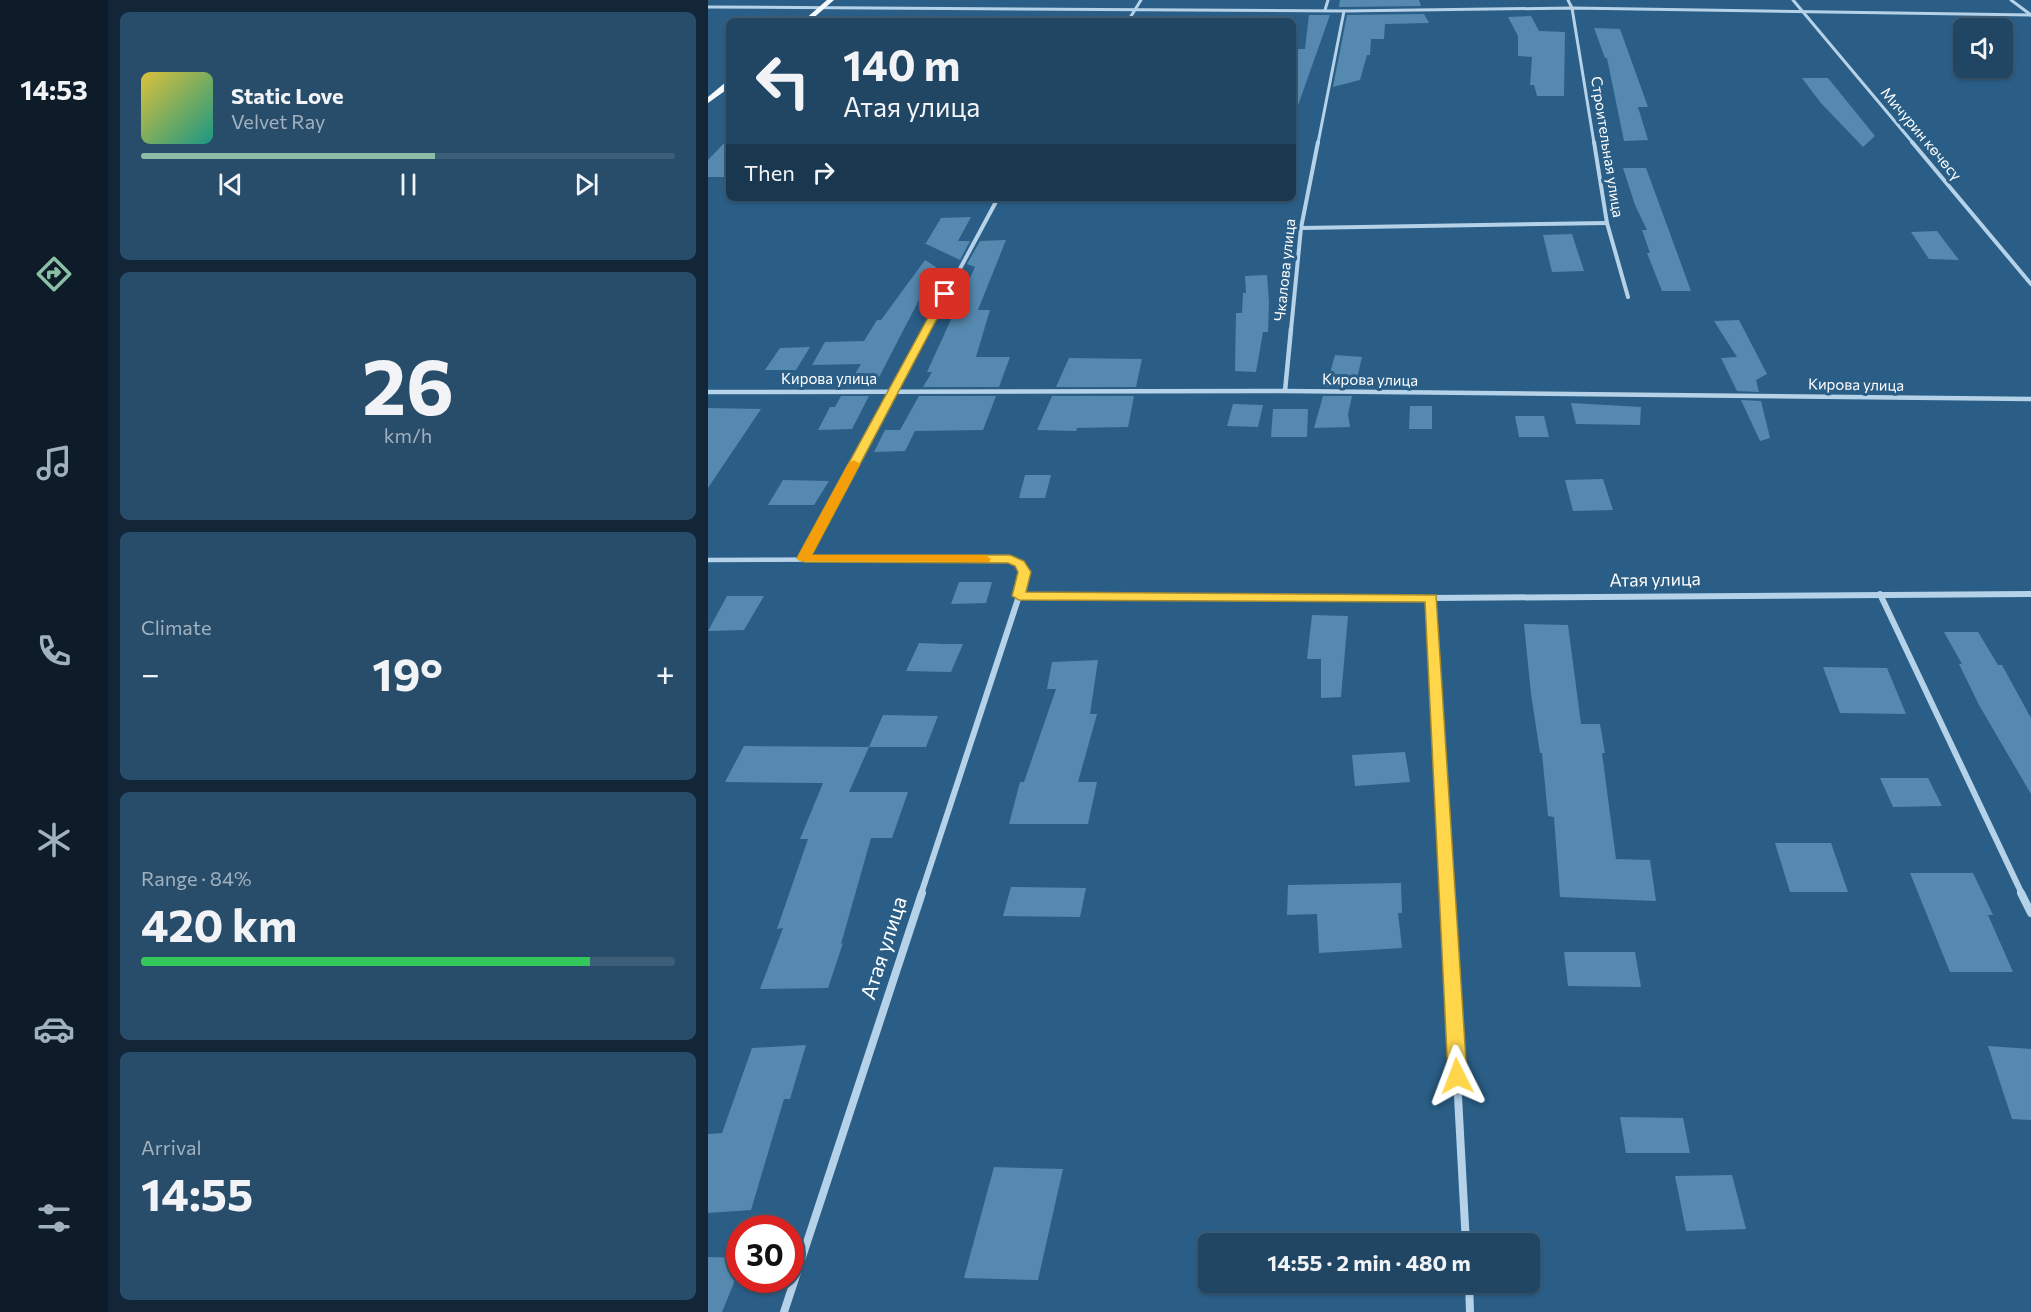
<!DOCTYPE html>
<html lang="en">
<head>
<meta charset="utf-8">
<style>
  :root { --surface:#204664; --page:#284d6a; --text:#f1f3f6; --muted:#a2b1bf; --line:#3d5e78; --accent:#8abfa5 }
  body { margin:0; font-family:Commissioner,sans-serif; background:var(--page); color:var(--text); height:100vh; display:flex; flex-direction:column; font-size:22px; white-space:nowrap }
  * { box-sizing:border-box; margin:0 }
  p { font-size:20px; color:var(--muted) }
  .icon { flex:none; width:33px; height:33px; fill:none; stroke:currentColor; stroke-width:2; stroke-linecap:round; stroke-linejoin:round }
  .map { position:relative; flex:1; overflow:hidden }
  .sheet { display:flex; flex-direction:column; gap:12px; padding:12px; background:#122637; width:600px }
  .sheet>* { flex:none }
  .top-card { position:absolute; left:18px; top:18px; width:570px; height:183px; border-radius:9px; box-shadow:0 2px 4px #0004,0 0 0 2px var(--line); background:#204664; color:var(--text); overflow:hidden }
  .buttons { position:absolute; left:1245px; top:18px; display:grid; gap:12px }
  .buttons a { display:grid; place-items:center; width:60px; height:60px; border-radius:9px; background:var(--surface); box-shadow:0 2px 4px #0004,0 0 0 2px var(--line); font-size:30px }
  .speed { position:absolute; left:18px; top:1215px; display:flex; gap:12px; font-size:30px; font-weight:700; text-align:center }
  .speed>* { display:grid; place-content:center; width:78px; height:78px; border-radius:50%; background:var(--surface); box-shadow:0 2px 4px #0004,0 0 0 2px var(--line); line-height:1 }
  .speed .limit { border:9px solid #d22; background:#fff; color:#111 }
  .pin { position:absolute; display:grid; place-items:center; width:51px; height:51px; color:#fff; margin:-26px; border-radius:12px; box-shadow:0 3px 9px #0006 }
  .me { position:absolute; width:66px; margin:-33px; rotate:357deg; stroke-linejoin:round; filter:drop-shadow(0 0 4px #0008) }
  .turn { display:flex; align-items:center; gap:21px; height:126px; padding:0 18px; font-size:27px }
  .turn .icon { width:78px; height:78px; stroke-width:2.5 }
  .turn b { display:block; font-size:42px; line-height:51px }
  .then { display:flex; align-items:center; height:57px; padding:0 18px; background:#0003; gap:12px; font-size:22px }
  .big { font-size:45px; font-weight:700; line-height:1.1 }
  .sheet .tile { flex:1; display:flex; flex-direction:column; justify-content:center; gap:9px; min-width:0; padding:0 21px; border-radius:9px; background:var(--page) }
  .sheet .dial { align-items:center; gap:0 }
  .dial b { font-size:78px; line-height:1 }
  .song { display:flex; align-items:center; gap:18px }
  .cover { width:72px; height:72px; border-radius:9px; background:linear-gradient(135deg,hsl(50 70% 55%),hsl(170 70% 35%)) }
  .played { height:6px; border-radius:3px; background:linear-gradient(90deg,var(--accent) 55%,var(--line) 55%) }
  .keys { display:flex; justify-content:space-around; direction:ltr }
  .heat { display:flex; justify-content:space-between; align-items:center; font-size:33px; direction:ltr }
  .charge { height:9px; border-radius:4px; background:linear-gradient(90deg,#34c759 84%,var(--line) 0) }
  .trip { position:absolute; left:490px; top:1233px; width:342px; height:60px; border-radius:9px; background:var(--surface); box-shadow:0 2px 4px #0004,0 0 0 2px var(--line); font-weight:700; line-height:60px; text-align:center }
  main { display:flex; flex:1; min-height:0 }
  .dock { display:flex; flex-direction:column; width:108px; justify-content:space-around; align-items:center; background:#0d1c28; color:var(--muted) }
  .dock .icon { width:42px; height:42px }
  .dock .selected { color:var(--accent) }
  .dock b { font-size:27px; color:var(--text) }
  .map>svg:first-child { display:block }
  .building { fill:#5689af }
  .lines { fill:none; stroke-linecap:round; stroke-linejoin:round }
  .street-far4 { stroke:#b6d2e8; stroke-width:3 }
  .street-far3 { stroke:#b6d2e8; stroke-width:4 }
  .street-far2 { stroke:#b6d2e8; stroke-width:4.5 }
  .street-far1 { stroke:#b6d2e8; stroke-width:6 }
  .street { stroke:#b6d2e8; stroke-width:8 }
  .primary { fill:#f7fbfe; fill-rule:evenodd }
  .route { fill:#ffd54a; stroke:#a68a30; stroke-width:1.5 }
  .slow { fill:#f59e0b }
  .labels { text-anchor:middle; stroke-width:6; stroke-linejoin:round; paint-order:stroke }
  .far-street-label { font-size:15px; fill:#fff; stroke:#2a5e86 }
  .street-label { font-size:18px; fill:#fff; stroke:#2a5e86 }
  .near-street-label { font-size:21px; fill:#fff; stroke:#2a5e86 }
</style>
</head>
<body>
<main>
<nav class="dock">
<b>14:53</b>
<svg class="icon selected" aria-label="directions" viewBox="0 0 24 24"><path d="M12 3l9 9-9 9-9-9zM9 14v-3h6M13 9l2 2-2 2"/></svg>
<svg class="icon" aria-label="music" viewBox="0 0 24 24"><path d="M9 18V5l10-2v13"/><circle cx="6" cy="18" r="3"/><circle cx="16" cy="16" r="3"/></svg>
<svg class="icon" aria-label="phone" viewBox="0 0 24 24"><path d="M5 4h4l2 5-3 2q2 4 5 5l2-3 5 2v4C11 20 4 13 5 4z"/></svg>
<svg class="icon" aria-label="climate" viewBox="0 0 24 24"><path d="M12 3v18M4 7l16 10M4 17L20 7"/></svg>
<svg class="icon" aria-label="car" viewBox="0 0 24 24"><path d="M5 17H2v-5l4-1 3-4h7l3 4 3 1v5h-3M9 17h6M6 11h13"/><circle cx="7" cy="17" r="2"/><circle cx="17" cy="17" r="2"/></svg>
<svg class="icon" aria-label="filters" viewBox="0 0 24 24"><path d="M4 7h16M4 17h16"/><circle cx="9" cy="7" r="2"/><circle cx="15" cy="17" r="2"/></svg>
</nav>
<section class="sheet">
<div class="tile">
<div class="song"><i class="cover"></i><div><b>Static Love</b><p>Velvet Ray</p></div></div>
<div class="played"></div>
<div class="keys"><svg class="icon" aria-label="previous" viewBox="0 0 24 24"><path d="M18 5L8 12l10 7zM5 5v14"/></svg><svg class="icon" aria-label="pause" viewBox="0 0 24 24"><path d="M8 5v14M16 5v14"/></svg><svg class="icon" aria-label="next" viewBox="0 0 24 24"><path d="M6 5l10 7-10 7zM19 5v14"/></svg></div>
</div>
<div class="tile dial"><b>26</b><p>km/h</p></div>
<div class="tile"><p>Climate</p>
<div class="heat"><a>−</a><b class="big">19°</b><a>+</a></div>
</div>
<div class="tile"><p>Range · 84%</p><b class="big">420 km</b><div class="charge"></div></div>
<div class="tile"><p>Arrival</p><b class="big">14:55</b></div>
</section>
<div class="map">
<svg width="1323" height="1312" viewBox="0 0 1323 1312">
  <rect width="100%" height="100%" fill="#2a5e86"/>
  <g class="building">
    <polygon points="632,0 711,0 713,6 631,7"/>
    <polygon points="716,14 721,23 677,24 676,39 663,39 662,55 659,55 652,80 625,87 639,15"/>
    <polygon points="601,15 622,15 588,111 585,110 585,49 597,49"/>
    <polygon points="823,16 831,31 857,32 856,96 829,96 826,85 822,85 824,57 810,56 810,36 800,17"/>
    <polygon points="886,28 912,29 940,107 930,107 940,140 916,141 899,58 897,58"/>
    <polygon points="1094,78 1120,78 1167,136 1155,147 1112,102"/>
    <polygon points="21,138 21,177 0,177 0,160"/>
    <polygon points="915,168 938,168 983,291 954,291 939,253 942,253 934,230 939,230 927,205"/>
    <polygon points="263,217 250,241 262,241 252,260 216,243 218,243 233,218"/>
    <polygon points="1229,231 1251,260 1221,259 1203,232"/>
    <polygon points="864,234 876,271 844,272 835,235"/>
    <polygon points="298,240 270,310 282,310 268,357 302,357 291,387 215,387 224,372 219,372 267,267 259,264 272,241"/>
    <polygon points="217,260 228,267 166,387 139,387 153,364 104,365 117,342 156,341 169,320 173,320"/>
    <polygon points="559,275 561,302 560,332 555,332 548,372 527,371 528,313 534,313 535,293 538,293 537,276"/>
    <polygon points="1031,320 1059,374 1048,380 1051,392 1029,391 1013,358 1029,357 1006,321"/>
    <polygon points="102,347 88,370 57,370 72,348"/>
    <polygon points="627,355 654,357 647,387 618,387"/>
    <polygon points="361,358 434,359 428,387 348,387"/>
    <polygon points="133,396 161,396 144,429 110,430 122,407 127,407"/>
    <polygon points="211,396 288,396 275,430 207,431 197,451 166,452 177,430 192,430"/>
    <polygon points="344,396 426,396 420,427 369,428 368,431 329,430"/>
    <polygon points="615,396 644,396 640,414 642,427 606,428"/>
    <polygon points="1033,400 1053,401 1062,438 1052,441"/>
    <polygon points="863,403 933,407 932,425 868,424"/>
    <polygon points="525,404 555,405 550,427 519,426"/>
    <polygon points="702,406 724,406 724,429 701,429"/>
    <polygon points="0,408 53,409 0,488"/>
    <polygon points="565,409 600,409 599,437 563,437"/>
    <polygon points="807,416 836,416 841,437 811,437"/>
    <polygon points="317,475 343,475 337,498 311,498"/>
    <polygon points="895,479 905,510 865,511 857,480"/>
    <polygon points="75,480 121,481 106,505 60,505"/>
    <polygon points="251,582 284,582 278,603 243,604"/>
    <polygon points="19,596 56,596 36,630 0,631"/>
    <polygon points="604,615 640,616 633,697 613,698 613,659 599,659"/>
    <polygon points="816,624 860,625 873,724 892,724 897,753 894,753 908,859 942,860 948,901 852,897 846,817 840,816 834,753 832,753 823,694"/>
    <polygon points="1236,632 1270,632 1290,665 1294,665 1323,718 1323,794 1271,705 1251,664 1254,664"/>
    <polygon points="211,643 236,644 255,644 243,672 198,671"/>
    <polygon points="390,660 382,714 389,714 370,782 389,782 380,824 301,824 312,782 316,782 348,689 339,689 344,662"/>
    <polygon points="1115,667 1179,668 1198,714 1132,713"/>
    <polygon points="175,715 230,716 218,747 161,747"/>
    <polygon points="36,746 161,747 141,792 200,792 184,838 163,838 133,944 135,943 120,988 52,989 75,928 69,929 100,839 92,839 115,783 17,782"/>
    <polygon points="697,752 702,782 647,786 644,755"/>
    <polygon points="1172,778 1220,778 1234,806 1185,807"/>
    <polygon points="1067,843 1123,843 1140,892 1082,892"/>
    <polygon points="1202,873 1265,873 1285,915 1280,915 1305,972 1242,972"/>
    <polygon points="693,883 694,913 690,913 694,948 611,953 609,914 579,915 580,885"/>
    <polygon points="303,887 378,888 372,917 295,916"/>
    <polygon points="856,952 927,952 933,987 860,986"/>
    <polygon points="98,1045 82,1099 76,1099 43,1210 0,1213 0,1134 14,1133 44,1048"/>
    <polygon points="1280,1046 1323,1049 1323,1120 1304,1119"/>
    <polygon points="912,1117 975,1118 982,1153 918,1153"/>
    <polygon points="286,1167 355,1169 330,1280 256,1278"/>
    <polygon points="1024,1175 1038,1229 978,1231 967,1176"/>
    <polygon points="0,1257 32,1258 32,1268 14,1312 0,1312"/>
  </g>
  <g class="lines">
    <g class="street-far4">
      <polyline points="860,0 864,8 886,143"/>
      <polyline points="1085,0 1205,143"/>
      <polyline points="1303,0 1323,15"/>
      <polyline points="0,7 636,11 864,8 1323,15"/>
      <polyline points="617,10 620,0"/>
      <polyline points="420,21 433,0"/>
      <polyline points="610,143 636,11"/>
    </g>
    <g class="street-far3">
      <polyline points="886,142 899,223 920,297"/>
      <polyline points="1204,142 1323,284"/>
      <polyline points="593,228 899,223"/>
      <polyline points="219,330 290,198"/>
      <polyline points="583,330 593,228 610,142"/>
    </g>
    <g class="street-far2">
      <polyline points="577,391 583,329"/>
      <polyline points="0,392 577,391 1323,399"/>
      <polyline points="96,559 220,329"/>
      <polyline points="0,560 302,559 312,564 316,574"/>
    </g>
    <g class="street-far1">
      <polyline points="316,573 311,596 723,598 1323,594"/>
      <polyline points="1172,594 1314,894"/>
      <polyline points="723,598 739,894"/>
      <polyline points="213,894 311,596"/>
    </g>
    <g class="street">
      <polyline points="739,893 758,1244"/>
      <polyline points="1313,893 1323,913"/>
      <polyline points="761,1282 762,1312"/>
      <polyline points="76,1312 214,893"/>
    </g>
    <g class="primary">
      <polygon points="119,0 126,0 102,21 95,21"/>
      <polygon points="18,82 21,82 21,88 0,103 0,97"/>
    </g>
  </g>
  <polygon class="route" points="234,292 242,294 104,555 302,555 316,561 323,572 318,592 728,595 759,1076 756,1082 749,1084 743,1082 740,1076 717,602 311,600 304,596 310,572 307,566 300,563 96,562 89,558"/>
  <polygon class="slow" points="146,460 152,464 104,555 277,555 283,559 281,562 91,561 89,558 140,464"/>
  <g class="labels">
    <g class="far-street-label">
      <text transform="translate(1213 134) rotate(50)" y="5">Мичурин көчөсү</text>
      <text transform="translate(899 147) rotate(81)" y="5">Строительная улица</text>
      <text transform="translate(577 270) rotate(-84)" y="5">Чкалова улица</text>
      <text x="121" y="384">Кирова улица</text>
      <text transform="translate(662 380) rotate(1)" y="5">Кирова улица</text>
      <text transform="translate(1148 385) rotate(1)" y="5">Кирова улица</text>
    </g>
    <g class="street-label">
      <text transform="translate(947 580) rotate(-1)" y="6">Атая улица</text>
    </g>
    <g class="near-street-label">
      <text transform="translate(176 948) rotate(-72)" y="7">Атая улица</text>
    </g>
  </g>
</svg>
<div class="buttons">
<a><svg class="icon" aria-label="sound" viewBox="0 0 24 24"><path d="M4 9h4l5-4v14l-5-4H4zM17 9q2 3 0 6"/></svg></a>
</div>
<div class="speed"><div class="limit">30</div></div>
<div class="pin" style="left:237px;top:294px;background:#d93025"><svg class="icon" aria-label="arrive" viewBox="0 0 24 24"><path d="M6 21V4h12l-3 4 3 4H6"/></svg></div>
<svg class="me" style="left:749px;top:1076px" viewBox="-20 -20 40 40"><path d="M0-17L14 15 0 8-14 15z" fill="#ffd54a" stroke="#fff" stroke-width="4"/></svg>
<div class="trip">14:55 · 2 min · 480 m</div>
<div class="top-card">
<div class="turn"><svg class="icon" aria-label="left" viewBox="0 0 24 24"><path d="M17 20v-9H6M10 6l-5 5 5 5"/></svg><div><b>140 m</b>Атая улица</div></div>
<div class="then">Then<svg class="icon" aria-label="right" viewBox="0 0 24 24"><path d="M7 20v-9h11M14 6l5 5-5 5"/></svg></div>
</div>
</div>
</main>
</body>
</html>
